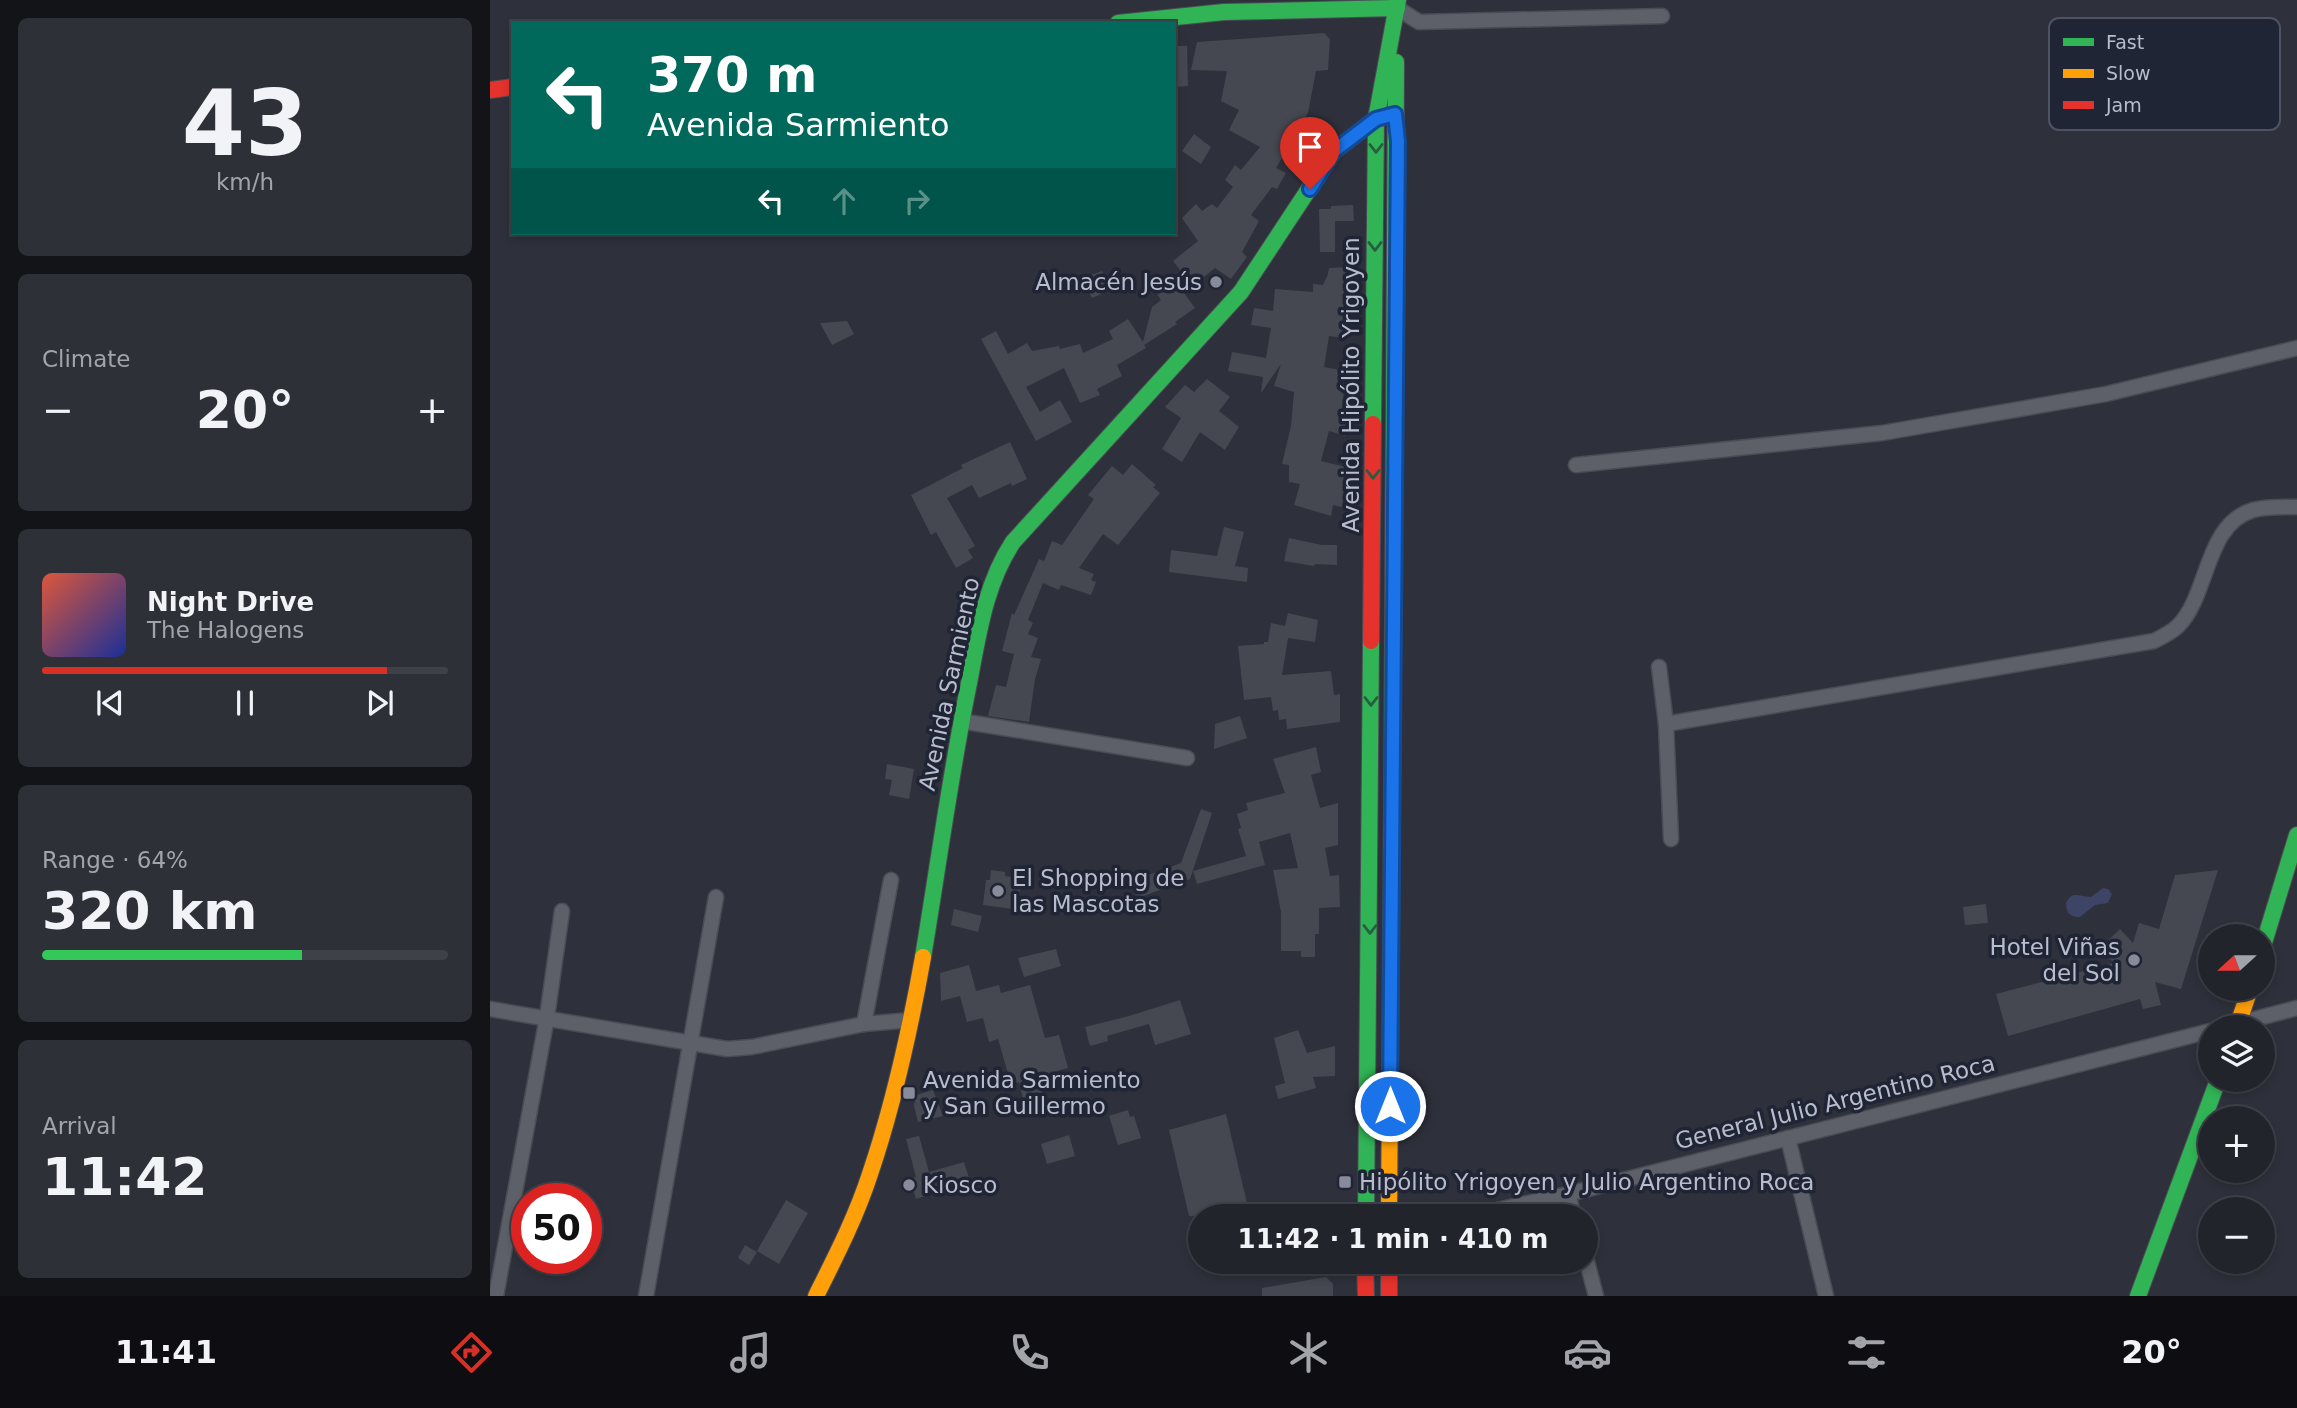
<!DOCTYPE html>
<html lang="en">
<head>
<meta charset="utf-8">
<style>
  :root { --surface:#22242c; --page:#2e3038; --text:#f1f3f6; --muted:#a2a4a9; --line:#3f4148; --accent:#d93025 }
  body { margin:0; font-family:"DejaVu Sans",sans-serif; background:var(--page); color:var(--text); height:100vh; display:flex; flex-direction:column; font-size:26px; white-space:nowrap }
  * { box-sizing:border-box; margin:0 }
  p { font-size:23px; color:var(--muted) }
  .icon { flex:none; width:38px; height:38px; fill:none; stroke:currentColor; stroke-width:2; stroke-linecap:round; stroke-linejoin:round }
  .map { position:relative; flex:1; overflow:hidden }
  .drawer { display:flex; flex-direction:column; gap:18px; padding:18px; background:#131418; width:490px }
  .drawer>* { flex:none }
  .banner { position:absolute; left:21px; top:21px; width:665px; height:214px; border-radius:0px; box-shadow:0 4px 10px #0003,0 0 0 2px var(--line); background:#00695c; color:#fff; overflow:hidden }
  .needle { width:46px; rotate:249deg }
  .fabs { position:absolute; left:1708px; top:924px; display:grid; gap:14px }
  .fabs a { display:grid; place-items:center; width:77px; height:77px; border-radius:50%; background:var(--surface); box-shadow:0 4px 10px #0003,0 0 0 2px var(--line); font-size:35px }
  .speed { position:absolute; left:21px; top:1183px; display:flex; gap:14px; font-size:35px; font-weight:700; text-align:center }
  .speed>* { display:grid; place-content:center; width:91px; height:91px; border-radius:50%; background:var(--surface); box-shadow:0 4px 10px #0003,0 0 0 2px var(--line); line-height:1 }
  .speed .limit { border:10px solid #d22; background:#fff; color:#111 }
  .pin { position:absolute; display:grid; place-items:center; width:60px; height:60px; color:#fff; margin:-72px -30px; border-radius:50% 50% 50% 0; rotate:-45deg; box-shadow:0 0 7px #0007 }
  .pin .icon { rotate:45deg }
  .me { position:absolute; width:77px; margin:-38px; rotate:0deg; stroke-linejoin:round; filter:drop-shadow(0 0 5px #0008) }
  .turn { display:flex; align-items:center; gap:24px; height:147px; padding:0 21px; font-size:32px }
  .turn .icon { width:91px; height:91px; stroke-width:2.5 }
  .turn b { display:block; font-size:49px; line-height:60px }
  .lanes { display:flex; align-items:center; height:66px; padding:0 21px; background:#0003; justify-content:center; gap:35px; direction:ltr }
  .lanes .off { opacity:.35 }
  .big { font-size:52px; font-weight:600; line-height:1.1 }
  .drawer .tile { flex:1; display:flex; flex-direction:column; justify-content:center; gap:10px; min-width:0; padding:0 24px; border-radius:10px; background:var(--page) }
  .drawer .dial { align-items:center; gap:0 }
  .dial b { font-size:91px; line-height:1 }
  .song { display:flex; align-items:center; gap:21px }
  .cover { width:84px; height:84px; border-radius:10px; background:linear-gradient(135deg,hsl(10 70% 55%),hsl(230 70% 35%)) }
  .played { height:7px; border-radius:4px; background:linear-gradient(90deg,var(--accent) 85%,var(--line) 85%) }
  .keys { display:flex; justify-content:space-around; direction:ltr }
  .heat { display:flex; justify-content:space-between; align-items:center; font-size:38px; direction:ltr }
  .charge { height:10px; border-radius:5px; background:linear-gradient(90deg,#34c759 64%,var(--line) 0) }
  .trip { position:absolute; left:698px; top:1204px; width:410px; height:70px; border-radius:35px; background:var(--surface); box-shadow:0 4px 10px #0003,0 0 0 2px var(--line); font-weight:600; line-height:70px; text-align:center }
  .dock { display:flex; height:112px; justify-content:space-around; align-items:center; background:#0e0e12; color:var(--muted) }
  .dock .icon { width:49px; height:49px }
  .dock .on { color:var(--accent) }
  .dock b { font-size:32px; color:var(--text) }
  main { display:flex; flex:1; min-height:0 }
  .map>svg:first-child { display:block }
  .water { fill:#3d4465 }
  .building { fill:#454851 }
  .lines { fill:none; stroke-linecap:round; stroke-linejoin:round }
  .street-casing { stroke:#4a4c54; stroke-width:17 }
  .fast-casing { stroke:#4a4c54; stroke-width:18 }
  .slow-casing { stroke:#4a4c54; stroke-width:18 }
  .jam-casing { stroke:#4a4c54; stroke-width:18 }
  .street { stroke:#5e6069; stroke-width:14 }
  .fast { stroke:#30b455; stroke-width:16 }
  .slow { stroke:#ff9f0a; stroke-width:16 }
  .jam { stroke:#e5322d; stroke-width:16 }
  .oneway { stroke:#265e42 }
  .route-casing { stroke:#114b97; stroke-width:18 }
  .route { stroke:#1a73e8; stroke-width:12 }
  .poi-dot { fill:#888b99; stroke:#202536; stroke-width:2.5 }
  .labels { text-anchor:middle; stroke-width:7; stroke-linejoin:round; paint-order:stroke }
  .poi-label { font-size:23px; fill:#b9bccb; stroke:#202536; text-anchor:start }
  .street-label { font-size:23px; fill:#b9bccb; stroke:#202536 }
  .key { fill:#202536; stroke:#4e5263; stroke-width:2 }
  .key-label { font-size:19px; fill:#b9bccb }
</style>
</head>
<body>
<main>
<section class="drawer">
<div class="tile dial"><b>43</b><p>km/h</p></div>
<div class="tile"><p>Climate</p>
<div class="heat"><a>−</a><b class="big">20°</b><a>+</a></div>
</div>
<div class="tile">
<div class="song"><i class="cover"></i><div><b>Night Drive</b><p>The Halogens</p></div></div>
<div class="played"></div>
<div class="keys"><svg class="icon" aria-label="previous" viewBox="0 0 24 24"><path d="M18 5L8 12l10 7zM5 5v14"/></svg><svg class="icon" aria-label="pause" viewBox="0 0 24 24"><path d="M8 5v14M16 5v14"/></svg><svg class="icon" aria-label="next" viewBox="0 0 24 24"><path d="M6 5l10 7-10 7zM19 5v14"/></svg></div>
</div>
<div class="tile"><p>Range · 64%</p><b class="big">320 km</b><div class="charge"></div></div>
<div class="tile"><p>Arrival</p><b class="big">11:42</b></div>
</section>
<div class="map">
<svg width="1807" height="1296" viewBox="0 0 1807 1296">
  <rect width="100%" height="100%" fill="#2e303b"/>
  <path class="water" d="M 1613,888 L 1618,889 L 1622,894 L 1618,903 L 1605,905 L 1590,917 C 1580,918 1576,912 1576,903 C 1582,890 1590,897 1601,897 Z"/>
  <g class="building">
    <polygon points="834,33 840,39 838,70 826,71 818,113 786,168 796,173 787,189 782,187 761,215 769,221 752,252 757,257 741,279 725,268 694,293 705,308 685,322 687,324 654,345 656,348 627,365 632,376 607,389 610,395 590,403 574,368 536,387 550,412 570,400 582,422 546,441 491,339 506,331 518,354 537,343 542,351 569,346 570,349 590,344 593,353 623,339 619,331 638,319 653,342 662,307 671,300 667,294 673,290 670,285 691,271 683,261 708,241 692,218 706,204 712,211 722,204 727,208 743,187 735,180 745,165 751,170 770,147 739,130 749,110 731,101 737,71 701,70 707,42"/>
    <polygon points="684,46 697,46 698,86 684,87"/>
    <polygon points="704,134 721,147 711,164 692,151"/>
    <polygon points="863,205 864,221 845,221 845,252 830,252 829,209 841,209 841,206"/>
    <polygon points="859,267 854,338 839,336 834,367 856,371 851,416 856,417 855,436 839,431 831,461 856,467 852,507 843,505 841,516 804,505 810,484 799,482 799,465 792,464 801,426 804,392 784,386 791,364 771,393 773,377 738,371 742,352 776,358 781,328 761,325 764,308 783,311 785,289 823,292 823,284 833,285 838,274 839,268"/>
    <polygon points="612,271 619,291 602,298 592,279"/>
    <polygon points="357,321 364,334 342,345 330,323"/>
    <polygon points="717,379 740,397 729,411 749,427 735,450 710,432 692,462 672,449 691,418 675,407 695,385 704,392"/>
    <polygon points="520,442 537,479 522,486 521,483 489,498 482,485 457,498 485,546 478,550 483,558 466,568 446,532 441,535 421,495 473,468 471,465"/>
    <polygon points="642,464 666,485 663,487 670,493 628,545 613,534 589,568 604,574 601,580 606,582 601,595 571,585 569,590 553,583 538,620 543,623 538,634 548,638 541,657 551,659 545,679 539,722 498,716 506,685 516,687 524,654 512,651 522,613 524,615 549,559 554,561 562,541 572,545 604,499 598,495 622,466 633,475"/>
    <polygon points="734,527 754,532 745,566 758,568 757,582 679,572 681,550 727,556"/>
    <polygon points="799,538 832,545 847,545 847,565 825,564 824,566 794,561"/>
    <polygon points="798,613 828,620 825,642 798,638 792,675 841,671 844,695 850,694 850,722 797,729 796,719 789,720 788,710 783,711 781,697 754,700 748,646 774,644 774,642 778,642 781,623 795,626"/>
    <polygon points="750,716 757,738 724,749 725,724"/>
    <polygon points="826,747 831,772 821,775 830,808 848,803 848,845 835,848 840,876 849,875 850,907 829,908 829,934 825,934 825,957 811,957 811,951 791,951 791,912 783,870 808,868 800,833 769,842 775,865 707,884 703,871 756,856 748,829 751,828 747,814 758,810 756,803 795,793 783,759"/>
    <polygon points="397,764 424,769 419,799 399,795 402,780 395,779"/>
    <polygon points="711,809 722,813 700,879 648,898 642,881 691,863"/>
    <polygon points="501,870 515,872 515,876 531,878 529,900 524,900 523,909 493,905 496,880 500,880"/>
    <polygon points="1728,870 1691,989 1665,982 1671,1005 1653,1009 1650,999 1518,1036 1506,994 1624,963 1610,948 1630,929 1643,943 1649,923 1669,929 1685,875"/>
    <polygon points="1496,904 1498,923 1475,925 1473,907"/>
    <polygon points="464,909 492,916 488,932 461,925"/>
    <polygon points="566,949 571,966 534,977 528,958"/>
    <polygon points="479,965 486,991 509,985 511,993 540,985 555,1038 569,1035 578,1068 548,1076 555,1101 535,1107 529,1082 521,1084 508,1039 499,1042 493,1018 477,1022 470,996 451,1001 450,973"/>
    <polygon points="690,1000 701,1034 665,1045 659,1024 617,1036 618,1041 600,1046 595,1027 639,1016"/>
    <polygon points="808,1030 817,1053 845,1046 845,1076 823,1077 826,1088 788,1099 785,1086 795,1083 784,1038"/>
    <polygon points="443,1090 453,1116 428,1122 424,1106 426,1095"/>
    <polygon points="638,1110 640,1117 644,1116 651,1138 628,1145 619,1116"/>
    <polygon points="736,1114 760,1216 699,1216 679,1130"/>
    <polygon points="579,1135 585,1156 557,1164 551,1144"/>
    <polygon points="429,1136 439,1172 474,1162 480,1181 426,1199 420,1179 426,1177 416,1139"/>
    <polygon points="296,1200 318,1213 289,1264 267,1251"/>
    <polygon points="255,1245 267,1252 259,1265 248,1258"/>
    <polygon points="836,1277 843,1284 843,1296 772,1296 772,1288"/>
  </g>
  <g class="lines">
    <g class="street-casing">
      <g id="street">
        <polyline points="907,8 929,22 1172,16"/>
        <polyline points="1086,465 1392,433 1616,394 1807,348"/>
        <polyline points="1169,667 1176,724 1181,839"/>
        <polyline points="471,721 697,758"/>
        <path d="M 1176,724 L 1664,641 C 1672,637 1682,632 1688,626 C 1719,595 1715,524 1763,510 C 1777,506 1793,507 1807,507"/>
        <polyline points="0,1009 237,1049 262,1047 374,1024 421,1020"/>
        <polyline points="374,1024 401,880"/>
        <polyline points="1734,1027 1807,1008"/>
        <polyline points="1298,1138 1336,1296"/>
        <polyline points="1078,1194 1084,1216"/>
        <polyline points="981,1216 1078,1194 1720,1031"/>
        <polyline points="1096,1258 1106,1296"/>
        <polyline points="6,1296 57,1017 72,911"/>
        <polyline points="156,1296 226,897"/>
      </g>
    </g>
    <g class="fast-casing">
      <g id="fast">
        <polyline points="628,23 734,12 907,8"/>
        <polyline points="883,424 886,119 908,0"/>
        <polyline points="902,803 906,62"/>
        <polyline points="1773,946 1807,835"/>
        <path d="M 433,957 C 448,867 460,777 478,688 C 488,638 494,586 523,542 L 751,292 L 844,151 L 886,119 L 906,114"/>
        <polyline points="876,1216 881,641"/>
        <polyline points="1648,1296 1728,1080"/>
      </g>
    </g>
    <g class="slow-casing">
      <g id="slow">
        <polyline points="1747,1027 1760,989"/>
        <polyline points="899,1216 902,803"/>
        <path d="M 326,1296 C 346,1256 366,1217 380,1174 C 404,1103 420,1030 433,957"/>
      </g>
    </g>
    <g class="jam-casing">
      <g id="jam">
        <polyline points="0,90 23,87"/>
        <polyline points="881,641 883,424"/>
        <polyline points="875,1262 876,1296"/>
        <polyline points="899,1262 899,1296"/>
      </g>
    </g>
    <use href="#street" class="street"/>
    <use href="#fast" class="fast"/>
    <use href="#slow" class="slow"/>
    <use href="#jam" class="jam"/>
  </g>
  <defs><path id="oneway-chevron" d="M-2-3.5L2.5 0L-2 3.5" fill="none" stroke-width="1.6" stroke-linecap="round" stroke-linejoin="round" transform="scale(1.75)"/></defs>
  <g class="oneway">
    <use href="#oneway-chevron" transform="translate(886 148) rotate(90)"/>
    <use href="#oneway-chevron" transform="translate(885 246) rotate(90)"/>
    <use href="#oneway-chevron" transform="translate(883 474) rotate(90)"/>
    <use href="#oneway-chevron" transform="translate(881 701) rotate(90)"/>
    <use href="#oneway-chevron" transform="translate(880 929) rotate(90)"/>
  </g>
  <g class="lines">
    <g class="route-casing">
      <polyline id="route" points="820,189 844,151 886,119 905,114 908,141 900,1106"/>
    </g>
    <use href="#route" class="route"/>
  </g>
  <g class="poi-dot">
    <circle cx="726" cy="282" r="7"/>
    <circle cx="508" cy="891" r="7"/>
    <circle cx="1644" cy="960" r="7"/>
    <rect x="412" y="1086" width="14" height="14" rx="3.5"/>
    <rect x="848" y="1175" width="14" height="14" rx="3.5"/>
    <circle cx="419" cy="1185" r="7"/>
  </g>
  <g class="labels">
    <g class="poi-label">
      <text x="712" y="290" text-anchor="end">Almacén Jesús</text>
      <text x="522" y="886">El Shopping de<tspan x="522" dy="26">las Mascotas</tspan></text>
      <text x="1630" y="955" text-anchor="end">Hotel Viñas<tspan x="1630" dy="26">del Sol</tspan></text>
      <text x="433" y="1088">Avenida Sarmiento<tspan x="433" dy="26">y San Guillermo</tspan></text>
      <text x="869" y="1190">Hipólito Yrigoyen y Julio Argentino Roca</text>
      <text x="433" y="1193">Kiosco</text>
    </g>
    <g class="street-label">
      <text transform="translate(861 385) rotate(-90)" y="8">Avenida Hipólito Yrigoyen</text>
      <text transform="translate(459 684) rotate(-78)" y="8">Avenida Sarmiento</text>
      <text transform="translate(1345 1102) rotate(-14)" y="8">General Julio Argentino Roca</text>
    </g>
  </g>
  <rect x="1559" y="18" width="231" height="112" rx="10" class="key"/>
  <rect x="1573" y="38" width="31" height="8" fill="#30b455"/>
  <rect x="1573" y="69" width="31" height="9" fill="#ff9f0a"/>
  <rect x="1573" y="101" width="31" height="8" fill="#e5322d"/>
  <g class="key-label">
    <text x="1616" y="49">Fast</text>
    <text x="1616" y="80">Slow</text>
    <text x="1616" y="112">Jam</text>
  </g>
</svg>
<div class="fabs">
<a><svg class="needle" viewBox="-14 -14 28 28"><path d="M0-13l5 13h-10z" fill="#e53935"/><path d="M0 13l5-13h-10z" fill="#a2a4a9"/></svg></a>
<a><svg class="icon" aria-label="layers" viewBox="0 0 24 24"><path d="M12 4l9 5-9 5-9-5zM3 14l9 5 9-5"/></svg></a>
<a>+</a>
<a>−</a>
</div>
<div class="speed"><div class="limit">50</div></div>
<div class="pin" style="left:820px;top:189px;background:#d93025"><svg class="icon" aria-label="arrive" viewBox="0 0 24 24"><path d="M6 21V4h12l-3 4 3 4H6"/></svg></div>
<svg class="me" style="left:900px;top:1106px" viewBox="-20 -20 40 40"><circle r="17" fill="#1a73e8" stroke="#fff" stroke-width="3"/><path d="M0-11L8 9 0 5-8 9z" fill="#fff"/></svg>
<div class="trip">11:42 · 1 min · 410 m</div>
<div class="banner">
<div class="turn"><svg class="icon" aria-label="left" viewBox="0 0 24 24"><path d="M17 20v-9H6M10 6l-5 5 5 5"/></svg><div><b>370 m</b>Avenida Sarmiento</div></div>
<div class="lanes"><svg class="icon" aria-label="left" viewBox="0 0 24 24"><path d="M17 20v-9H6M10 6l-5 5 5 5"/></svg><svg class="icon off" aria-label="ahead" viewBox="0 0 24 24"><path d="M12 20V5M6 11l6-6 6 6"/></svg><svg class="icon off" aria-label="right" viewBox="0 0 24 24"><path d="M7 20v-9h11M14 6l5 5-5 5"/></svg></div>
</div>
</div>
</main>
<nav class="dock">
<b>11:41</b>
<svg class="icon on" aria-label="directions" viewBox="0 0 24 24"><path d="M12 3l9 9-9 9-9-9zM9 14v-3h6M13 9l2 2-2 2"/></svg>
<svg class="icon" aria-label="music" viewBox="0 0 24 24"><path d="M9 18V5l10-2v13"/><circle cx="6" cy="18" r="3"/><circle cx="16" cy="16" r="3"/></svg>
<svg class="icon" aria-label="phone" viewBox="0 0 24 24"><path d="M5 4h4l2 5-3 2q2 4 5 5l2-3 5 2v4C11 20 4 13 5 4z"/></svg>
<svg class="icon" aria-label="climate" viewBox="0 0 24 24"><path d="M12 3v18M4 7l16 10M4 17L20 7"/></svg>
<svg class="icon" aria-label="car" viewBox="0 0 24 24"><path d="M5 17H2v-5l4-1 3-4h7l3 4 3 1v5h-3M9 17h6M6 11h13"/><circle cx="7" cy="17" r="2"/><circle cx="17" cy="17" r="2"/></svg>
<svg class="icon" aria-label="filters" viewBox="0 0 24 24"><path d="M4 7h16M4 17h16"/><circle cx="9" cy="7" r="2"/><circle cx="15" cy="17" r="2"/></svg>
<b>20°</b>
</nav>
</body>
</html>
